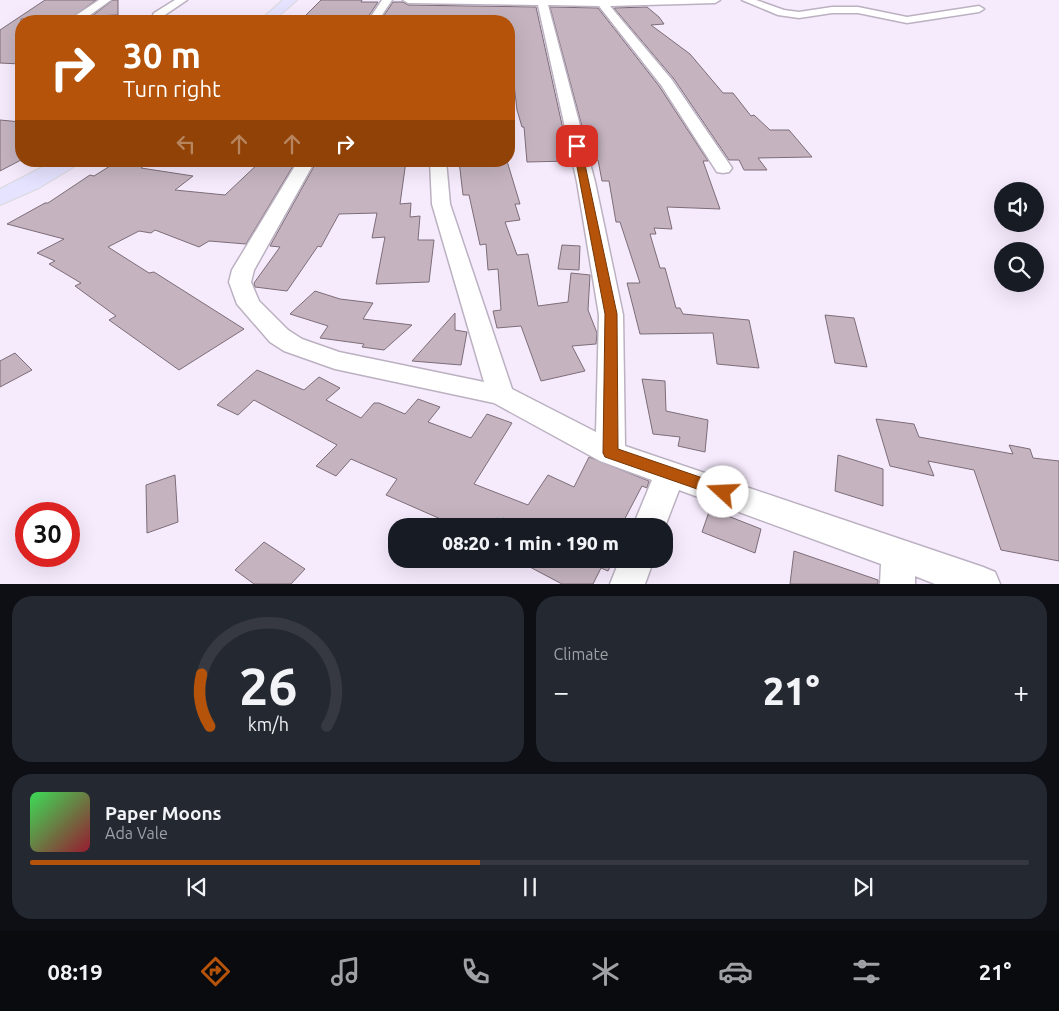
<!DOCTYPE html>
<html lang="en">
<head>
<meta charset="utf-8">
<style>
  :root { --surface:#171b24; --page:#242831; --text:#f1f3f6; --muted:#9ea1a6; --line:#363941; --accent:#b45309 }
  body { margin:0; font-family:Ubuntu,sans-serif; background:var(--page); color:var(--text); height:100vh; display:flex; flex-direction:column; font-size:19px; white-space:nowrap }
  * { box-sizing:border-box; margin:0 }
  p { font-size:16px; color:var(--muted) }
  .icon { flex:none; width:28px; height:28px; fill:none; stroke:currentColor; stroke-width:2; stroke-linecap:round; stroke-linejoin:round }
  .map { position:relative; height:584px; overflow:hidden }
  .sheet { display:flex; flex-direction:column; gap:12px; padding:12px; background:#0d0f14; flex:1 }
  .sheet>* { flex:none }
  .top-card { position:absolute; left:15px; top:15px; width:500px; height:152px; border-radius:20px; box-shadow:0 5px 20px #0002; background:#b45309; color:#fff; overflow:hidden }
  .fabs { position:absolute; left:994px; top:182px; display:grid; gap:10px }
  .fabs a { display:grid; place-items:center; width:50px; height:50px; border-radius:50%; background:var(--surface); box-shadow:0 5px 20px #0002; font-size:25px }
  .speed { position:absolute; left:15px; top:502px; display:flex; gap:10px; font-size:25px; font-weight:700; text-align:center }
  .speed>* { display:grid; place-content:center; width:65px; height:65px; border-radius:50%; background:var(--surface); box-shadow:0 5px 20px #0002; line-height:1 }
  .speed .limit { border:8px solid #d22; background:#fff; color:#111 }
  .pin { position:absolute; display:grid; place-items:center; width:42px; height:42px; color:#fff; margin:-21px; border-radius:10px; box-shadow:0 2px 8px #0006 }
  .me { position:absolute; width:55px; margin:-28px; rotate:290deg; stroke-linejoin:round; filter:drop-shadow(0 0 4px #0008) }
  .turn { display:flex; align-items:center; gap:18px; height:105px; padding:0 25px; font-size:22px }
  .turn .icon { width:65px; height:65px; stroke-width:2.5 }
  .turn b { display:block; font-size:35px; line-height:42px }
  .lanes { display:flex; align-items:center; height:48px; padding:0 25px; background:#0003; justify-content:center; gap:25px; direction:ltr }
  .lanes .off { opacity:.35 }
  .big { font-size:38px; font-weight:800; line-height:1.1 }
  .sheet .card { flex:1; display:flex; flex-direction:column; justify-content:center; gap:8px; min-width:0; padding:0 18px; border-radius:20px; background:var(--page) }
  .sheet .dial { align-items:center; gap:0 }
  .dial svg { height:130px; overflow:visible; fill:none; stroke:var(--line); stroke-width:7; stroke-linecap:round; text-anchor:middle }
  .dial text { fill:var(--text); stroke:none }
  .song { display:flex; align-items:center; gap:15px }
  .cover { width:60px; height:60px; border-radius:8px; background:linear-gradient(135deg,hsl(130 70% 55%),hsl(350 70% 35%)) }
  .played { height:5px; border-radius:2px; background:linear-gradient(90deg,var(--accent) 45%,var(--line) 45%) }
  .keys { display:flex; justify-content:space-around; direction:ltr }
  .heat { display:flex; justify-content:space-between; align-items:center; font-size:28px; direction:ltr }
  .sheet .tiles { flex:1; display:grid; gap:12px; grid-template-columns:1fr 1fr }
  .card:last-child { grid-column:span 2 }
  .trip { position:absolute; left:388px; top:518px; width:285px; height:50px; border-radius:20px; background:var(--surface); box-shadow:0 5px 20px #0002; font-weight:800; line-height:50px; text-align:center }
  .dock { display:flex; height:80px; justify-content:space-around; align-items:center; background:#090b0e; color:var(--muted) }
  .dock .icon { width:35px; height:35px }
  .dock .selected { color:var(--accent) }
  .dock b { font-size:22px; color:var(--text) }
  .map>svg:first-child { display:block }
  .building { fill:#c5b4c0; stroke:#7d6d78 }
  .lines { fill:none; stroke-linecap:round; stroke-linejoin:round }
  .street-casing { stroke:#bbb1c1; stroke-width:3 }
  .primary-casing { stroke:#dad9da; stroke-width:2 }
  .street { fill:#fff; fill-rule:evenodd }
  .primary { fill:#e5e3ff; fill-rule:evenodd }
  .route { fill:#b45309; stroke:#753606 }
</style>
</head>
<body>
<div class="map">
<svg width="1059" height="584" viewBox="0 0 1059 584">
  <rect width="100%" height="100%" fill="#f6ebfd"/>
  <g class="building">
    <polygon points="45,0 96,0 73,17 21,19 21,64 0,63 0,30"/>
    <polygon points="113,0 118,0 118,15 92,16"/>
    <polygon points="321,0 362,0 361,2 378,2 366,20 305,21 307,19 302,19"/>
    <polygon points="393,2 403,2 408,5 536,7 570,161 527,162 524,127 522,127 517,110 513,76 509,76 509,21 381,20"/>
    <polygon points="550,7 598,8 659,86 708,161 703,161 720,209 667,207 672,229 654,228 656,234 650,234 660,268 665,268 676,308 680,308 683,314 749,320 759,368 717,364 713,333 640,334 627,283 640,283 620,222 616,222 609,181 602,181 598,160 591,160"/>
    <polygon points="647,7 659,17 664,24 651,25 690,54 723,93 733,93 751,116 754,115 770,130 789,130 812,157 758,158 767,170 744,170 739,160 729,160 674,79 614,8"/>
    <polygon points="0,120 21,122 21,160 0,171"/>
    <polygon points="118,161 150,161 141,168 193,176 175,190 225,195 261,161 296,161 246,244 209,241 199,247 155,230 151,233 139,231 108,247 149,273 154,272 244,329 179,370 109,320 116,316 75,286 81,283 49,264 55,261 37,253 64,239 7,224 45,203 48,203 90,175 94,176"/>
    <polygon points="317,161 406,161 400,204 411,203 410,217 420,216 418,240 434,240 429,282 376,284 385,237 372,238 377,213 339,214 321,247 318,246 287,291 255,287 254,283 280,247 270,246"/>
    <polygon points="459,161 507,161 520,204 515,204 520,220 505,222 517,255 528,254 538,306 568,302 571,273 590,275 588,310 597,333 596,344 572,346 585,371 541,381 521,326 497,328 493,311 501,310 498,269 488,270 486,244 480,245 469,195 463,195"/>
    <polygon points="562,245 580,246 579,270 558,269"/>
    <polygon points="315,291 340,299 373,303 363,319 412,325 384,350 362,347 364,344 320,338 328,326 290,314"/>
    <polygon points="455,313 455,330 467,332 461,365 412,361"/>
    <polygon points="825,315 854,318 867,367 835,363"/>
    <polygon points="15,353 32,370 0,387 0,361"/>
    <polygon points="257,370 304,390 319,377 340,388 326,400 361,418 374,403 379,403 405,414 418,399 440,407 428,422 471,438 487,414 512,423 474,484 528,505 548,475 574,487 589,457 649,481 647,488 642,486 621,526 519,526 503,518 502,520 497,518 493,526 439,526 443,520 386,495 397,479 351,459 336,476 316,466 337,445 254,400 238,415 217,405"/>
    <polygon points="642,379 665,381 666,411 708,420 705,452 678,446 680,437 653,434"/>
    <polygon points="876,419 914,424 919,437 1013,454 1009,445 1030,449 1033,458 1059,461 1059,561 1001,550 974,470 928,461 934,476 890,466"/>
    <polygon points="838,455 883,469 883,506 835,491"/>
    <polygon points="175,475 178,522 147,533 146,485"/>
    <polygon points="710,509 761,529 755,553 702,532"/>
    <polygon points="264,542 305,569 291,584 254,584 235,570"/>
    <polygon points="794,551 878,580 878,584 790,584"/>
    <polygon points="532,559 614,559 608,571 601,568 593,584 562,584 528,566"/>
  </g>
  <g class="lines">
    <g class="street-casing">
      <g id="street">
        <polygon points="99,0 111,0 83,20 75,20 74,18 75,16"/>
        <polygon points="175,0 187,0 162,17 154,17 153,15 154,13"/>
        <polygon points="382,0 392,0 378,21 368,21"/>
        <polygon points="403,0 720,0 715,3 610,6 672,80 732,168 729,172 723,173 717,172 661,85 599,6 548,5 595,182 623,315 625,446 983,567 995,572 1000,584 935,584 915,576 915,584 880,584 881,564 679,490 664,529 664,526 633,526 652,480 600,461 494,403 335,369 284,351 270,342 237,304 229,282 232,270 298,161 315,161 254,270 251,282 259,301 288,330 302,339 339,352 484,382 432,204 430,161 446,161 450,204 512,389 596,432 599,315 577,182 538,5 408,3"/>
        <polygon points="742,0 756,0 784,10 799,12 832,7 858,7 907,17 979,6 984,9 979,12 907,23 858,13 832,13 799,18 778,15"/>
        <polygon points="620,559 654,559 645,584 610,584"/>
      </g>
    </g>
    <g class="primary-casing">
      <g id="primary">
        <polygon points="283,0 297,0 273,21 259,21"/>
        <polygon points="54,161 80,161 77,165 39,188 0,205 0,189"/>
      </g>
    </g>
    <use href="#street" class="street"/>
    <use href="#primary" class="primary"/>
  </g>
  <polygon class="route" points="577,143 581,146 617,314 618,449 729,487 731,492 729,496 723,498 605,457 603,453 605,314 573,146"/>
</svg>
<div class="fabs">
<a><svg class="icon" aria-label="sound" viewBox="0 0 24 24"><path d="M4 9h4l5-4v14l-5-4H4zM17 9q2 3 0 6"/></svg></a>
<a><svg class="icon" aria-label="search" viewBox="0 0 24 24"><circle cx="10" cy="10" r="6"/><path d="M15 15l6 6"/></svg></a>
</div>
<div class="speed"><div class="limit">30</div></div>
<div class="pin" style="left:577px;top:146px;background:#d93025"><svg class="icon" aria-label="arrive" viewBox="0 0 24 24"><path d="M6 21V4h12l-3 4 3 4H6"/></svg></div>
<svg class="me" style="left:723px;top:492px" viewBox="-20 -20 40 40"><circle r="19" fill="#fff"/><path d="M0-13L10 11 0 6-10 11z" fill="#b45309"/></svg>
<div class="trip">08:20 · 1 min · 190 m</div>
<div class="top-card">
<div class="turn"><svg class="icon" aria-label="right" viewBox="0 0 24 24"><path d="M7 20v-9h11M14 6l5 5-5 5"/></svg><div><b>30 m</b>Turn right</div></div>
<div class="lanes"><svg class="icon off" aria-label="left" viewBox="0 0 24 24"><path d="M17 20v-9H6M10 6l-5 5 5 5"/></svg><svg class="icon off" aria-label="ahead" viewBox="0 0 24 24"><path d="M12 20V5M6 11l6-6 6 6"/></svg><svg class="icon off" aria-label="ahead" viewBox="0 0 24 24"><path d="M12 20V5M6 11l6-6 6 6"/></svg><svg class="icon" aria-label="right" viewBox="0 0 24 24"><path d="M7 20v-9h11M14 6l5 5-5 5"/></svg></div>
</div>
</div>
<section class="sheet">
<div class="tiles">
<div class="card dial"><svg viewBox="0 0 100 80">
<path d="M14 69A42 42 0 1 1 86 69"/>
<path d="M14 69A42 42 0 0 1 9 37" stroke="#b45309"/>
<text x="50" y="56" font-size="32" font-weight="700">26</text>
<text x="50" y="72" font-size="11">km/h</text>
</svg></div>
<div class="card"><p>Climate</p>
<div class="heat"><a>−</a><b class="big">21°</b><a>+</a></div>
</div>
<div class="card">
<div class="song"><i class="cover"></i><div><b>Paper Moons</b><p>Ada Vale</p></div></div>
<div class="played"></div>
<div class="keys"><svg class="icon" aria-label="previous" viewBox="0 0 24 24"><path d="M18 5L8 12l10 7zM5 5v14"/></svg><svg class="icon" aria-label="pause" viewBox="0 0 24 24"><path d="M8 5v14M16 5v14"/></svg><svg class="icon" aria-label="next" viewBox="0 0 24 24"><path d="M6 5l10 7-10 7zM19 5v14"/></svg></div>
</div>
</div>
</section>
<nav class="dock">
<b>08:19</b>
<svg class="icon selected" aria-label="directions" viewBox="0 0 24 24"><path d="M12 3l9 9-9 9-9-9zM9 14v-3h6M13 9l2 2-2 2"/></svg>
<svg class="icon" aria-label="music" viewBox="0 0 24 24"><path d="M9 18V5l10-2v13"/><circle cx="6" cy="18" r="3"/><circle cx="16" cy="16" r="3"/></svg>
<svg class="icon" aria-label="phone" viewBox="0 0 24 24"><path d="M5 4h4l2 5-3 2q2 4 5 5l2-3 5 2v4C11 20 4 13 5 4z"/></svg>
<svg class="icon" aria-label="climate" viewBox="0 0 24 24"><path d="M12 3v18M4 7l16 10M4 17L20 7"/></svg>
<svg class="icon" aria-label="car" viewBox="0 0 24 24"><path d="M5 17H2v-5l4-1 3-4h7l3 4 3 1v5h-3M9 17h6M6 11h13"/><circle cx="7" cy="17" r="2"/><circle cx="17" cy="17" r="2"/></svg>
<svg class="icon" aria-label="filters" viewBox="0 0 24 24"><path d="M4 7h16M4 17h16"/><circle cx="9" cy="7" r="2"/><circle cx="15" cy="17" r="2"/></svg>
<b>21°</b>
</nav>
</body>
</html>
